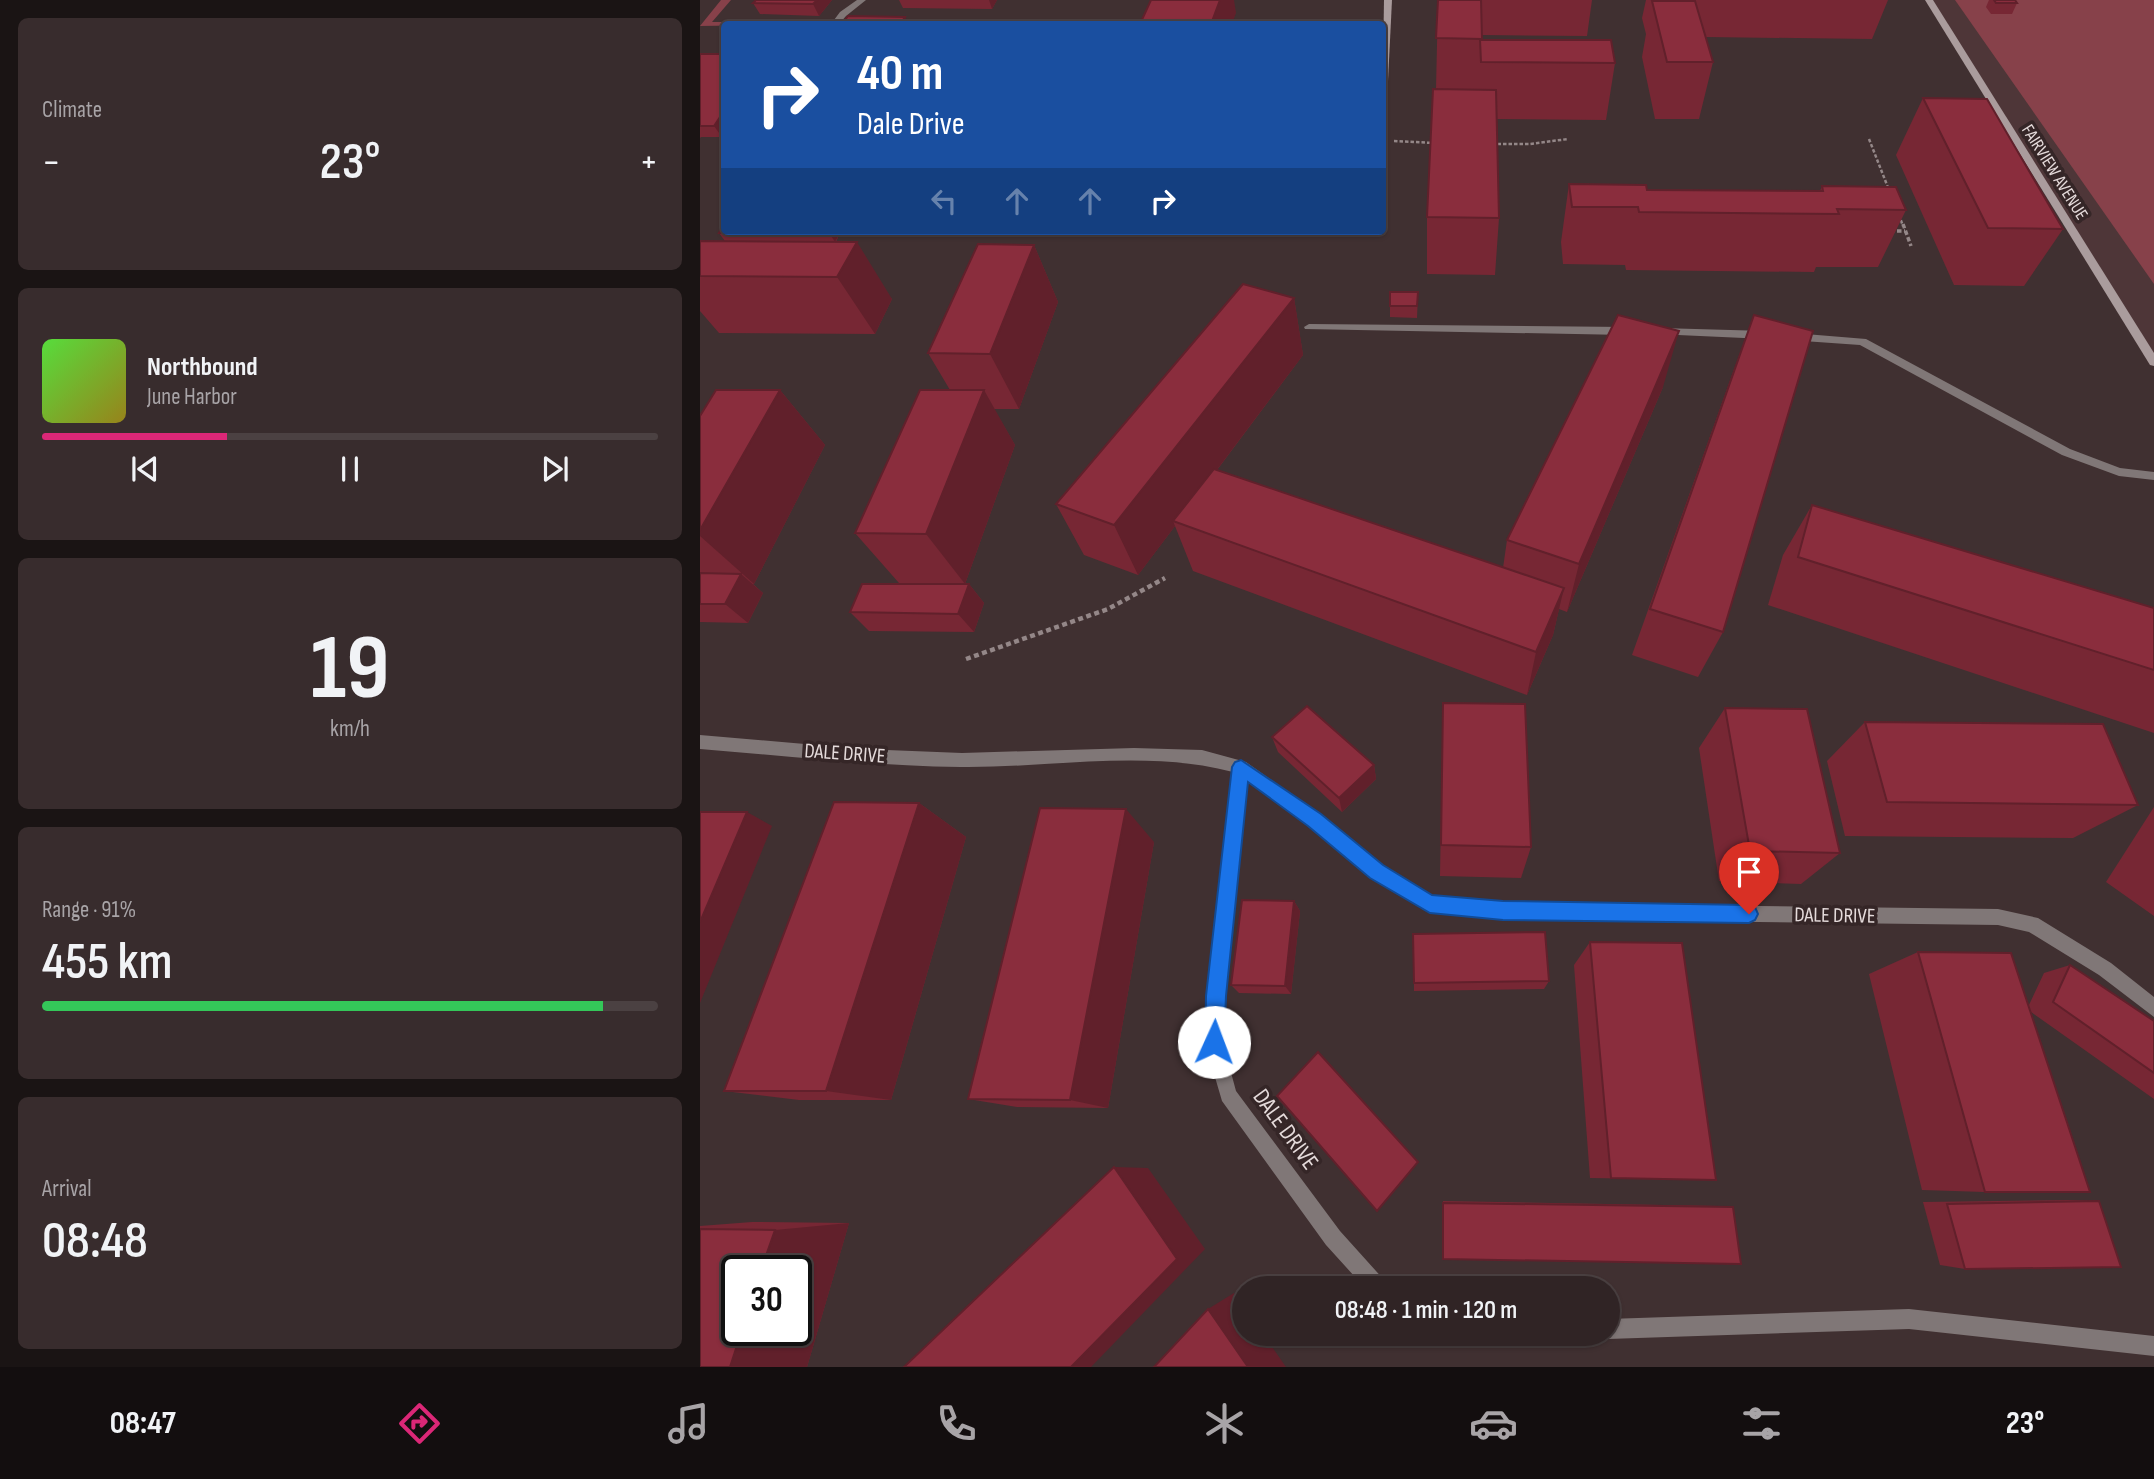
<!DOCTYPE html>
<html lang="en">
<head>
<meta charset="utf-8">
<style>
  :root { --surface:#302425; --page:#382c2d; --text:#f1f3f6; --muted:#a8a4a7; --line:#4b4142; --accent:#db2777 }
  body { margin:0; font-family:"Sofia Sans Condensed",sans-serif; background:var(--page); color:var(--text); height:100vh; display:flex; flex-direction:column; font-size:26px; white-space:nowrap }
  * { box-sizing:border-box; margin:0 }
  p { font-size:23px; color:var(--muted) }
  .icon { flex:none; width:38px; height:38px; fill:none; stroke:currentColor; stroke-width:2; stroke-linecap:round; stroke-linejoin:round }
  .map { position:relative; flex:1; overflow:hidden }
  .details { display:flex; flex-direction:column; gap:18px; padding:18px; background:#1a1414; width:700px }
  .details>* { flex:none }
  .hud { position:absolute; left:21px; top:21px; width:665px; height:214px; border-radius:7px; box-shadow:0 2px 5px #0004,0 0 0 2px var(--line); background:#1a4fa0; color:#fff; overflow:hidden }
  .speed { position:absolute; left:21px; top:1255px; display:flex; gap:14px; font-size:35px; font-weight:700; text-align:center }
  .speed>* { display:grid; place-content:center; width:91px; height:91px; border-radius:50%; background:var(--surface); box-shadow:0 2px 5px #0004,0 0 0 2px var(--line); line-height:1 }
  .speed .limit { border:4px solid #111; border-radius:10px; background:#fff; color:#111 }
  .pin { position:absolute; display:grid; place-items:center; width:60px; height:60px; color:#fff; margin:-72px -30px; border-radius:50% 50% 50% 0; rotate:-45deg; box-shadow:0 0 7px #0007 }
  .pin .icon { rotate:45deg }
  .me { position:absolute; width:77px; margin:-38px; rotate:2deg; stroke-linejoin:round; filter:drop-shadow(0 0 5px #0008) }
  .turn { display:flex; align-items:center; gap:24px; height:147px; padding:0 21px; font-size:32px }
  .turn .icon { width:91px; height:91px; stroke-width:2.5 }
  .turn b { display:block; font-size:49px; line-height:60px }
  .lanes { display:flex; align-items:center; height:66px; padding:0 21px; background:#0003; justify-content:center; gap:35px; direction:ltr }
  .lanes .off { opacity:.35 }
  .big { font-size:52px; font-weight:600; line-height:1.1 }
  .details .widget { flex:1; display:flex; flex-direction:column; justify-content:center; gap:10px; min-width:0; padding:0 24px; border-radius:10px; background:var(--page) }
  .details .dial { align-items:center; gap:0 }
  .dial b { font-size:91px; line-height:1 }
  .song { display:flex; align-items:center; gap:21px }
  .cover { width:84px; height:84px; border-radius:10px; background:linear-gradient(135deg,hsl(110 70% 55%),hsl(50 70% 35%)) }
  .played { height:7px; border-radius:4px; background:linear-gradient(90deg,var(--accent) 30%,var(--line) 30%) }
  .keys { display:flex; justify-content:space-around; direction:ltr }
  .heat { display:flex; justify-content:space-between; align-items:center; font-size:38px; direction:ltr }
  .charge { height:10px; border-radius:5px; background:linear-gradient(90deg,#34c759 91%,var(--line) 0) }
  .trip { position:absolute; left:532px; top:1276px; width:388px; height:70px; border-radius:35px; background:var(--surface); box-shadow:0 2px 5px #0004,0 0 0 2px var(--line); font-weight:600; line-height:70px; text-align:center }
  .menu { display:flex; height:112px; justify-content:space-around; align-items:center; background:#130e0f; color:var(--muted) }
  .menu .icon { width:49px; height:49px }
  .menu .selected { color:var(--accent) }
  .menu b { font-size:32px; color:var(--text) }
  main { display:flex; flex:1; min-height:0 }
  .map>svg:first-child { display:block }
  .built { fill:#4e3638 }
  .green { fill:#87414a }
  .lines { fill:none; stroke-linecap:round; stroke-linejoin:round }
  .path-far2 { stroke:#948788; stroke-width:2.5; stroke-dasharray:3.5 2; stroke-linecap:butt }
  .path-far1 { stroke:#948788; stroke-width:3.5; stroke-dasharray:4.5 2.5; stroke-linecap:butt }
  .path { stroke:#948788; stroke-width:4.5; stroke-dasharray:5 3.5; stroke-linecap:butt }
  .lane { fill:#807777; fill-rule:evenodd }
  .street { fill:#807777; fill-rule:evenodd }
  .secondary { fill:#aa9c9d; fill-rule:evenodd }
  .wall { fill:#772734 }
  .shaded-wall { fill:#61202b }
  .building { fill:#8a2d3d; stroke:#61202b; stroke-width:2 }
  .route { fill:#1a73e8; stroke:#114b97; stroke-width:2 }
  .labels { text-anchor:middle; stroke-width:7; stroke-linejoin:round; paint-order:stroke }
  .far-street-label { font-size:18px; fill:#e5dbdb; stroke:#352627 }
  .street-label { font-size:21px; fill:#e5dbdb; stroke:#352627 }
  .near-street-label { font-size:24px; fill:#e5dbdb; stroke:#352627 }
</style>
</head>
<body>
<main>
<section class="details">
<div class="widget"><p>Climate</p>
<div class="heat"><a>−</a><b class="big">23°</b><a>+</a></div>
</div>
<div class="widget">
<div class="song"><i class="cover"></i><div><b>Northbound</b><p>June Harbor</p></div></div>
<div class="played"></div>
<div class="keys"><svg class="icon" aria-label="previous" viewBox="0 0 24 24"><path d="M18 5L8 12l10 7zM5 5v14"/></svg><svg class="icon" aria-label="pause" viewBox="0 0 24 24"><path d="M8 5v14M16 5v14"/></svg><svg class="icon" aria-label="next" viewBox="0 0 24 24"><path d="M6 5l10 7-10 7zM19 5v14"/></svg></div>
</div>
<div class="widget dial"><b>19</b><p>km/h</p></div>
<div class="widget"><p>Range · 91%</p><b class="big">455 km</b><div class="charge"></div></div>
<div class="widget"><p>Arrival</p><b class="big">08:48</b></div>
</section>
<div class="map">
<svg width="1454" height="1367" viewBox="0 0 1454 1367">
  <rect width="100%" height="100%" fill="#403031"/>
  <polygon class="built" points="1229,0 1454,0 1454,362"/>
  <g class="green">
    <polygon points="21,0 31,0 12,22 133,22 131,24 0,26"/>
    <polygon points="1255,0 1454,0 1454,284"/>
  </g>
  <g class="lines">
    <g class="path-far2">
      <polyline points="1169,139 1189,190"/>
      <polyline points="694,141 734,143"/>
      <polyline points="792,144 830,144 868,139"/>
      <polyline points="1199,215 1203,226"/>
    </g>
    <g class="path-far1">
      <polyline points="1203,224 1211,246"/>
      <polyline points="1190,231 1205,231"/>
    </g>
    <polyline class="path" points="266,659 408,609 465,578"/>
    <g class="lane">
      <polygon points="157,0 166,0 146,16 139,24 131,24 140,12"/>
      <polygon points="609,324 926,327 931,331 926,335 605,329 604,327"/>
      <polygon points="960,328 1066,331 1071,335 1066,339 956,334 955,332"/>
      <polygon points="1093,333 1166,339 1370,449 1420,468 1454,472 1454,480 1419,476 1362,455 1160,345 1089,340 1089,334"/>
    </g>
    <g class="street">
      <path d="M 0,735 L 162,749 L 262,753 L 434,748 L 502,750 L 546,762 L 620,815 L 683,867 L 732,896 L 803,903 L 1298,909 L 1338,918 L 1411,963 L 1454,997 L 1454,1017 L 1399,975 L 1329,932 L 1298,925 L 803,919 L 724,910 L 671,877 L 610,825 L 547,780 L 524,996 L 523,1043 L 536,1091 L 640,1231 L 685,1281 L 688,1288 L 665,1288 L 626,1245 L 522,1101 L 505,1043 L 508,996 L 533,772 C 446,749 351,768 261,767 C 174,766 87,756 0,749 Z"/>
      <polygon points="1209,1309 1454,1336 1454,1356 1209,1329 908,1339 900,1334 908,1334 908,1319"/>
    </g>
    <g class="secondary">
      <polygon points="684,0 692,0 686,121 682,123"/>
      <polygon points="1225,0 1233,0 1454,353 1454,366 1450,365"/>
    </g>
  </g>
  <g class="wall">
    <polygon points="132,0 119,16 60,14 53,3"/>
    <polygon points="199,0 297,0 292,9 203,8"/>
    <polygon points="738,0 892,0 887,36 782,35 782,40 915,63 906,120 797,119 799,218 795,275 727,274 727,217 736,89"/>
    <polygon points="946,0 1188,0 1172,39 1006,37 1013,62 999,119 955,119 942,57 946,34 942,18"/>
    <polygon points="1289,0 1315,0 1317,3 1312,14 1291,14 1286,7"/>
    <polygon points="0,54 22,137 1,137 0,138"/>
    <polygon points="1223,98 1363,229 1324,286 1254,285 1196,155"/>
    <polygon points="869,184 947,190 1120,191 1122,186 1206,210 1178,267 1116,267 1114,272 926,270 925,265 863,264 861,242"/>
    <polygon points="24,224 141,231 136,242 192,299 175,334 19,333 0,311 0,241 25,241 19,233"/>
    <polygon points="334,245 358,302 319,409 294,409 315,445 265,584 199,583 155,533 250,390 228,353"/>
    <polygon points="718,292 717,318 690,317 690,306"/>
    <polygon points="594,298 603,355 517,470 803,568 807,540 963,387 867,612 859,609 853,635 827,695 493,571 475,526 438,575 384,555 356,504"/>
    <polygon points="1054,315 1023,632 998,677 932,655 1033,372"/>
    <polygon points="80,390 125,445 54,584 53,584 63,593 48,623 0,622 0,416"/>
    <polygon points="1112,505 1454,608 1454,733 1068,605 1083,555"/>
    <polygon points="269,584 284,603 274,632 169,631 150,612"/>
    <polygon points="743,703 831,847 821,878 740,876"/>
    <polygon points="1025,708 1140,853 1101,884 1019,881 999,748"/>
    <polygon points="1165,722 1438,805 1373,838 1145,836 1127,761"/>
    <polygon points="572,737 674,765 676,779 642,812 578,752"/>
    <polygon points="219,803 266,837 191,1100 99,1100 24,1091"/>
    <polygon points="1454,807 1454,916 1406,882"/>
    <polygon points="454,842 408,1108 317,1107 268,1099"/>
    <polygon points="594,901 600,911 591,994 539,993 531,985"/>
    <polygon points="890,942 1016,1180 890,1178 874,965"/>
    <polygon points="1218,952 1329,1005 1344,973 1370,965 1454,1021 1454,1099 1331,1012 1285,1192 1222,1190 1169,974"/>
    <polygon points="849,981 844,989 714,991 714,983"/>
    <polygon points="1368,1200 1399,1201 1265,1269 1240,1265 1223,1202"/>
    <polygon points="743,1201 1019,1206 1033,1207 743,1259"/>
    <polygon points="52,1222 149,1223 107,1367 0,1367 0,1226"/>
  </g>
  <g class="shaded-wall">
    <polygon points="117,0 132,0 119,16 113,4"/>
    <polygon points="289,0 297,0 292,9"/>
    <polygon points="520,0 534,0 536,13 532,24 511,24"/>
    <polygon points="205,17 209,24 200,24"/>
    <polygon points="24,111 24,133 22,137 14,126"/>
    <polygon points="128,231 141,231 135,242"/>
    <polygon points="157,242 192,299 175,334 137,277"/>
    <polygon points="334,245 358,302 319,409 290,354"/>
    <polygon points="594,298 603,355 477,523 473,521 475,526 438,575 414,525"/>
    <polygon points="979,331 963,387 867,612 879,564"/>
    <polygon points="80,390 125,445 54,584 0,536 0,530"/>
    <polygon points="284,390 315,445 265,584 226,534"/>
    <polygon points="41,574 63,593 48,623 25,604"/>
    <polygon points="269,584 284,603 274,632 258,614"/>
    <polygon points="864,588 853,635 827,695 836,652"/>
    <polygon points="674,765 676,779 642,812 639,798"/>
    <polygon points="219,803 266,837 191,1100 126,1091"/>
    <polygon points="426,809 454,842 408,1108 370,1100"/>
    <polygon points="47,812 72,826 0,1003 0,922"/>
    <polygon points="594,901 600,911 591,994 585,986"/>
    <polygon points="414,1167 448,1168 505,1249 391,1367 371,1367"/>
    <polygon points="149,1223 107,1367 30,1367 42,1330 96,1330 96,1270 61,1270 75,1230"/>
    <polygon points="534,1293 544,1307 544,1334 563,1334 586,1367 548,1367 508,1309"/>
  </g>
  <g class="building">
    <polygon points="56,0 117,0 113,4 53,3"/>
    <polygon points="451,0 520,0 511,24 440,24"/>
    <polygon points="738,0 781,0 782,39 736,38"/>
    <polygon points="1294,0 1315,0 1317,3 1296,3"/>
    <polygon points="952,1 995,1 1013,62 967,62"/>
    <polygon points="148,16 205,17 200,24 142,24"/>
    <polygon points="780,40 911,40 915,63 781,62"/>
    <polygon points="0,54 24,54 24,111 14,126 0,126"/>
    <polygon points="733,89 796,90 799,218 727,217"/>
    <polygon points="1223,98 1287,99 1363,229 1288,228"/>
    <polygon points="869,184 946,185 947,190 1123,191 1122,186 1196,187 1206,210 1137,209 1139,214 939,212 938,207 872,207"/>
    <polygon points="24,224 24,231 112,231 19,233"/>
    <polygon points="0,241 157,242 137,277 0,276"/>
    <polygon points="278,244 334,245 290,354 228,353"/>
    <polygon points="543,284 594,298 414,525 356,504"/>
    <polygon points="690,292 718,292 717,306 690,306"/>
    <polygon points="918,315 979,331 879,564 807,540"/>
    <polygon points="1054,315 1113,331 1023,632 950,609"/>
    <polygon points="16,390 80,390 0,530 0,416"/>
    <polygon points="220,390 284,390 226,534 155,533"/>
    <polygon points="514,469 864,588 836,652 473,521"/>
    <polygon points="1112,505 1454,608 1454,670 1098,557"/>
    <polygon points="0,573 41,574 25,604 0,604"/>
    <polygon points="162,584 269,584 258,614 150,612"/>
    <polygon points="743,703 825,704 831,847 741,845"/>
    <polygon points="607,706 674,765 639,798 572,737"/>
    <polygon points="1025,708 1107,709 1140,853 1050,851"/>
    <polygon points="1165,722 1403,724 1438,805 1187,802"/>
    <polygon points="134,802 219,803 126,1091 24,1091"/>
    <polygon points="340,808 426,809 370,1100 268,1099"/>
    <polygon points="0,812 47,812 0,922"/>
    <polygon points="542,900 594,901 585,986 531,985"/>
    <polygon points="845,932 849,981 714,983 713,934"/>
    <polygon points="890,942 982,943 1016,1180 911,1178"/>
    <polygon points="1218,952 1311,953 1390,1192 1285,1192"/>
    <polygon points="1370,965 1454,1021 1454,1073 1353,1002"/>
    <polygon points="618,1052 718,1162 677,1211 577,1096"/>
    <polygon points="414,1167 477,1259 371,1367 204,1367"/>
    <polygon points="1399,1201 1421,1267 1265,1269 1247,1204"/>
    <polygon points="743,1203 1033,1207 1041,1264 743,1259"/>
    <polygon points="0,1229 75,1230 61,1270 37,1270 37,1330 42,1330 30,1367 0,1367"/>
    <polygon points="508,1309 548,1367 454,1367"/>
  </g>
  <polygon class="route" points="541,760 621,814 683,865 732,895 803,901 1049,905 1055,907 1058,914 1055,920 1049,923 803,920 730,913 670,878 608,826 548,782 526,996 524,1042 522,1049 514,1052 507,1049 505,1042 506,996 532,767 535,762"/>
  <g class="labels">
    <g class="far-street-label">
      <text transform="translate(1355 172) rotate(58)" y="6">FAIRVIEW AVENUE</text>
    </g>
    <g class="street-label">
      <text transform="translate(145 753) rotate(4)" y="7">DALE DRIVE</text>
      <text transform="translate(1135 915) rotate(1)" y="7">DALE DRIVE</text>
    </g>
    <g class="near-street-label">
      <text transform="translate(586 1129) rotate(54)" y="8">DALE DRIVE</text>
    </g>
  </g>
</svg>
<div class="speed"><div class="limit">30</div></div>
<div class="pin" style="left:1049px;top:914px;background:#d93025"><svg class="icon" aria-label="arrive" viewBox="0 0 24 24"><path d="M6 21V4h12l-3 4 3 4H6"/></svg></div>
<svg class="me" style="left:514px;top:1042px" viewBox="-20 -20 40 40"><circle r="19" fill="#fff"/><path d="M0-13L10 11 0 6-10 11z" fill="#1a73e8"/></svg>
<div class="trip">08:48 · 1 min · 120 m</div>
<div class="hud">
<div class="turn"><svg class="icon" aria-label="right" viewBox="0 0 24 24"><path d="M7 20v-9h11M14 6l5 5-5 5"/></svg><div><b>40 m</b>Dale Drive</div></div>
<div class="lanes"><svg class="icon off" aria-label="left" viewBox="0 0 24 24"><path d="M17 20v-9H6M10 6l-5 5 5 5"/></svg><svg class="icon off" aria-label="ahead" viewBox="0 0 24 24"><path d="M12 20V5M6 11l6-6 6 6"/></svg><svg class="icon off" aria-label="ahead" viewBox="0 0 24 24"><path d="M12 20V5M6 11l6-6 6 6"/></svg><svg class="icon" aria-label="right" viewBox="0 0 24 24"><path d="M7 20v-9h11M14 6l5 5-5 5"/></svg></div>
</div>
</div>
</main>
<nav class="menu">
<b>08:47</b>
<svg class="icon selected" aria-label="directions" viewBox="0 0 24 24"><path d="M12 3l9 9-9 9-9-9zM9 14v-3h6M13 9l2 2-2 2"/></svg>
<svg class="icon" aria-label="music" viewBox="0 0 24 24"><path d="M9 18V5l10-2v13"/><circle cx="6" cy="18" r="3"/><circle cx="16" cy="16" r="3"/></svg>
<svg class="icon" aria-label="phone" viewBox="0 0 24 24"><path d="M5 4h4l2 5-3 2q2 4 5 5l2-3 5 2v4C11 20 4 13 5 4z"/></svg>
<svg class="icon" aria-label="climate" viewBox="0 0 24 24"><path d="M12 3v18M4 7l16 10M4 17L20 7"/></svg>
<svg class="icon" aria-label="car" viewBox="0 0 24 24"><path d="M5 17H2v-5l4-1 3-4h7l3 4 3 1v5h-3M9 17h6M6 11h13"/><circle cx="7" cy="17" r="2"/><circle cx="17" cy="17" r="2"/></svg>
<svg class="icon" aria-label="filters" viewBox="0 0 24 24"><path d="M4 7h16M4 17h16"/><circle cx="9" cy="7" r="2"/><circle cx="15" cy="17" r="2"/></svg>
<b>23°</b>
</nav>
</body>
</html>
